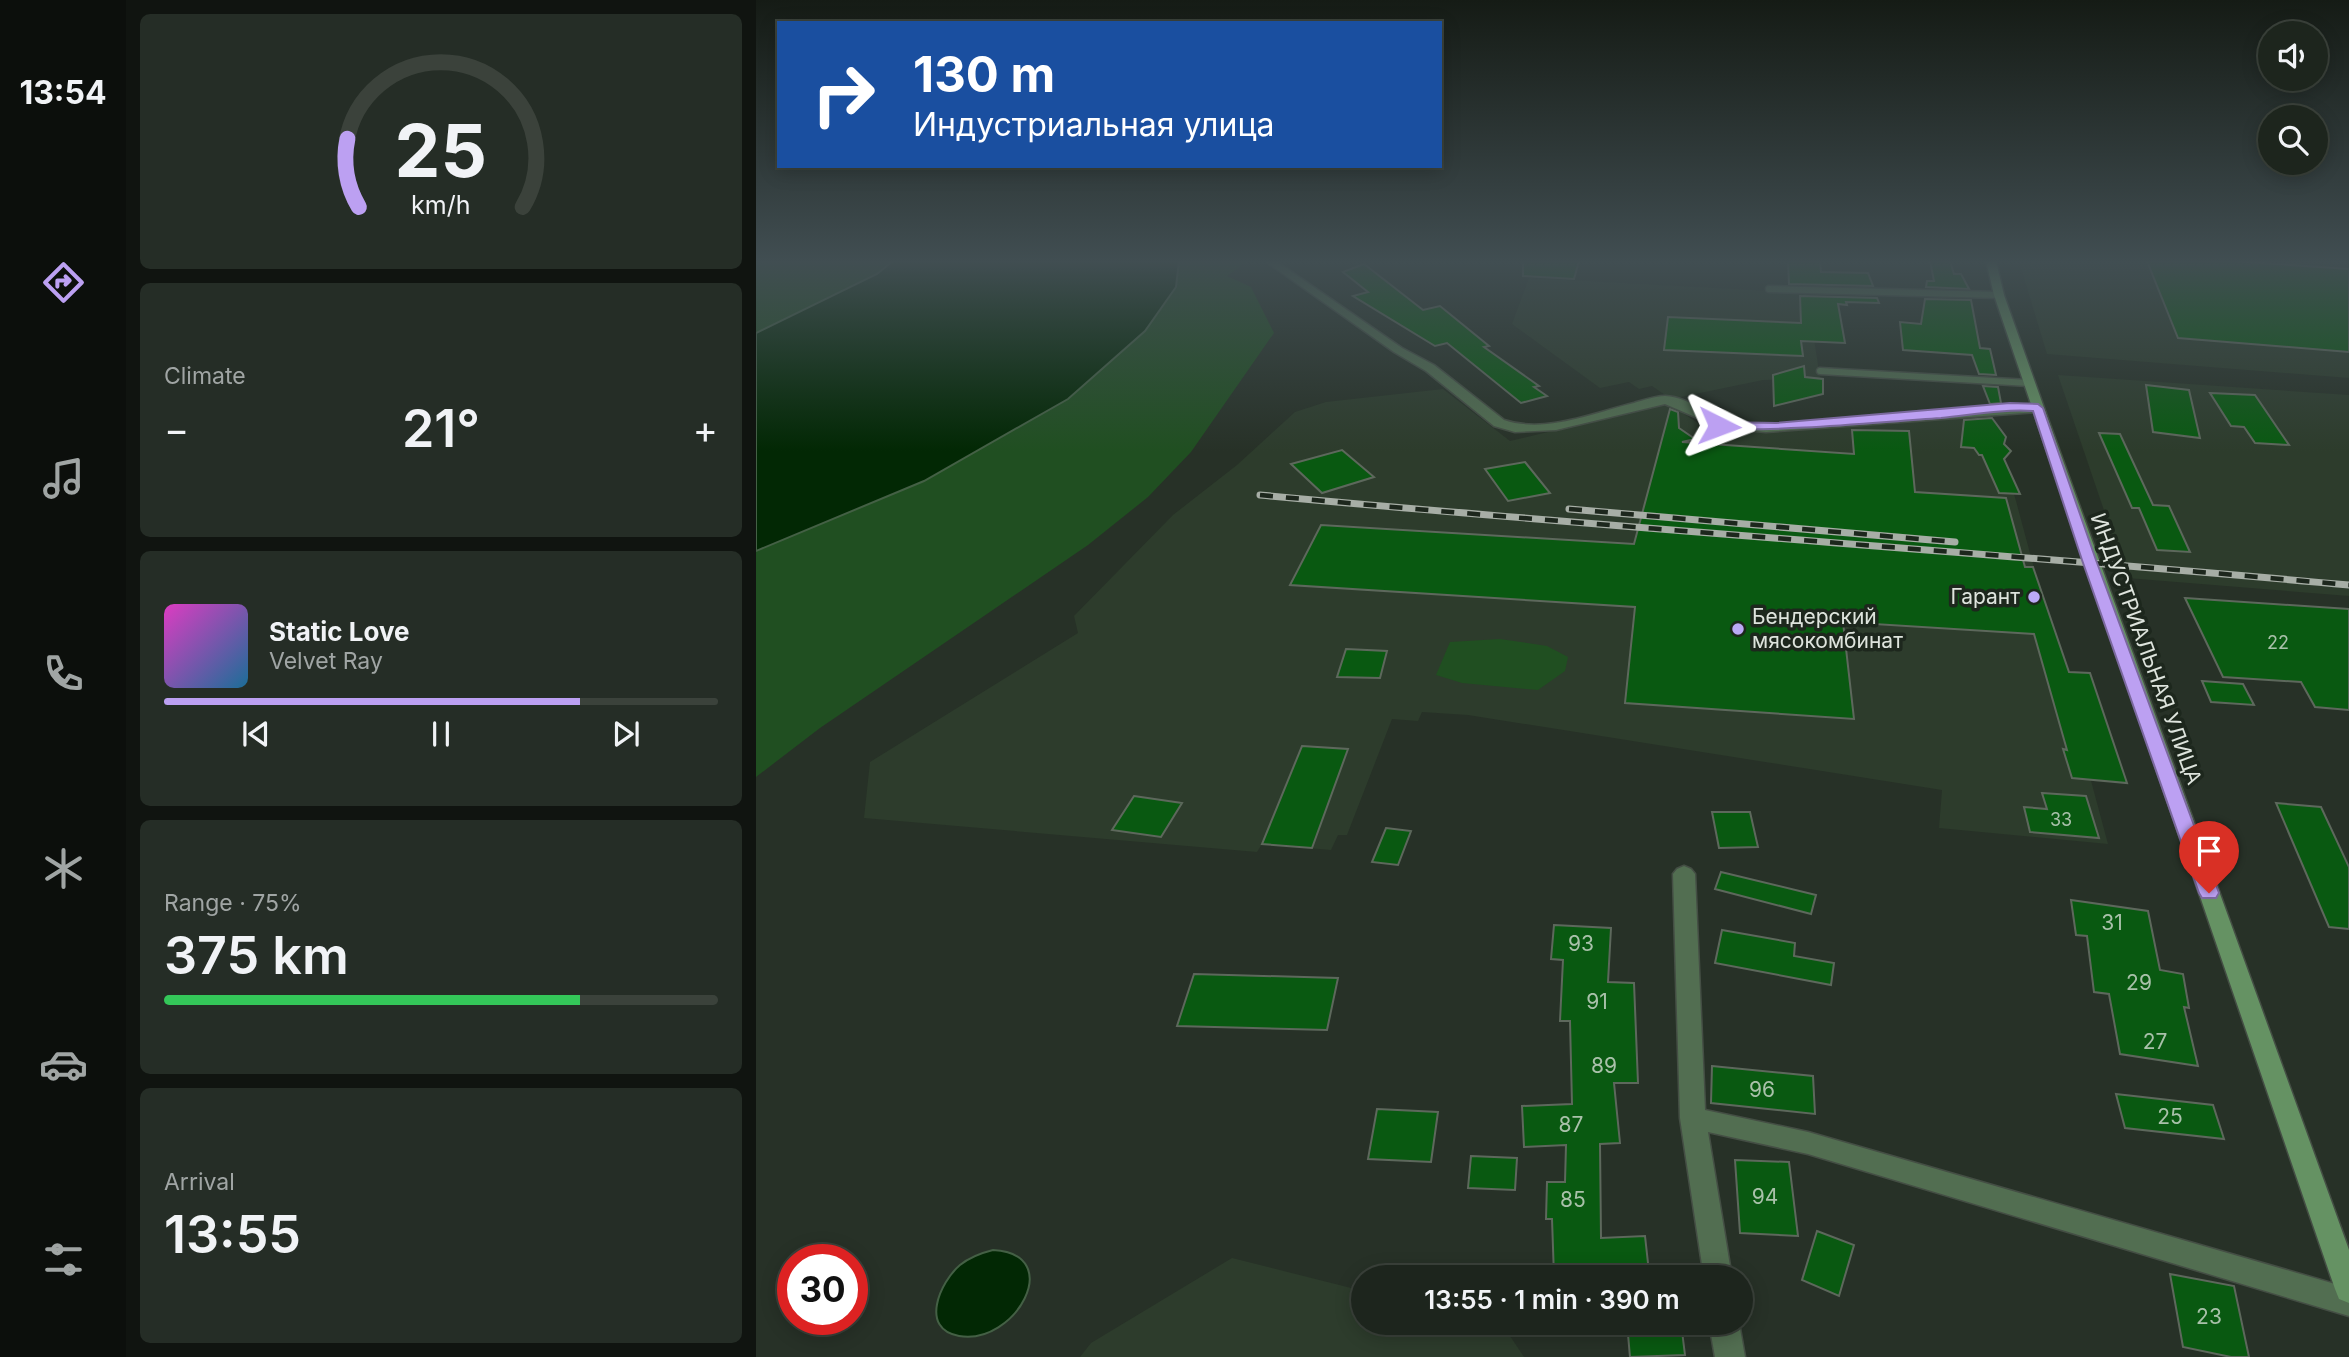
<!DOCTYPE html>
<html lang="en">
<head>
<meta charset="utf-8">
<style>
  :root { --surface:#1d251d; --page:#252d26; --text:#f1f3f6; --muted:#a0a5a4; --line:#3b423b; --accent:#bca0f2 }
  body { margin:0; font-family:Inter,sans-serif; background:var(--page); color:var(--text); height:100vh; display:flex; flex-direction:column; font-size:26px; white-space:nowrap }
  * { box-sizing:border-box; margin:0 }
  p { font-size:23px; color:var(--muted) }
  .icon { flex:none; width:38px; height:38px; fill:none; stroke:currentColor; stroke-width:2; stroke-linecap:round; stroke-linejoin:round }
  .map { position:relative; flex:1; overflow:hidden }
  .sheet { display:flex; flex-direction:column; gap:14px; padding:14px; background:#101410; width:630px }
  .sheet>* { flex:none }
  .guide { position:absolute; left:21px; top:21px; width:665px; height:147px; border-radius:0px; box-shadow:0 4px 18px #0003,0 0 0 2px var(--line); background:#1a4fa0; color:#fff; overflow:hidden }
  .buttons { position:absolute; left:1502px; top:21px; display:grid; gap:14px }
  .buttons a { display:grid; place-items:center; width:70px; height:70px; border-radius:50%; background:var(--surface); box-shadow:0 4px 18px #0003,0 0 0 2px var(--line); font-size:35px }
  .speed { position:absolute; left:21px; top:1244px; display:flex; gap:14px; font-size:35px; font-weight:700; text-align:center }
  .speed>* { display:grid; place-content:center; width:91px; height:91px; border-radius:50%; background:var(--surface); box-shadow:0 4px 18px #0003,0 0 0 2px var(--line); line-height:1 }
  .speed .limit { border:10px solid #d22; background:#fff; color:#111 }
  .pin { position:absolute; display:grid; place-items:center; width:60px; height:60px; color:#fff; margin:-72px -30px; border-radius:50% 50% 50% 0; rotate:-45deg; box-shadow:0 0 7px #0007 }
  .pin .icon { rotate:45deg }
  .me { position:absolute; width:77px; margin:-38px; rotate:93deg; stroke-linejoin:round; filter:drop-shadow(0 0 5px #0008) }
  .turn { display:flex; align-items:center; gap:24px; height:147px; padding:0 21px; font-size:32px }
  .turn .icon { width:91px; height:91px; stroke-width:2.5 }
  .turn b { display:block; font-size:49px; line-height:60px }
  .big { font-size:52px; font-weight:600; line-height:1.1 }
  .sheet .tile { flex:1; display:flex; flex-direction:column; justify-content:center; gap:10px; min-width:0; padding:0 24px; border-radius:10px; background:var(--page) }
  .sheet .dial { align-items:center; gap:0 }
  .dial svg { height:182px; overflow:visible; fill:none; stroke:var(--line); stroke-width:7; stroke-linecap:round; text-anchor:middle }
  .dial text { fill:var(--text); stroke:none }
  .song { display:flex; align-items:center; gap:21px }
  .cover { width:84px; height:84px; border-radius:10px; background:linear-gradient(135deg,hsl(310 70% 55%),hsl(200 70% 35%)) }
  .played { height:7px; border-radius:4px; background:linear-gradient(90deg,var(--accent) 75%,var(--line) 75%) }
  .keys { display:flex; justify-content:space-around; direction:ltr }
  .heat { display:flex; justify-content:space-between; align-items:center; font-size:38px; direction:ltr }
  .charge { height:10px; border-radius:5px; background:linear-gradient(90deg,#34c759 75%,var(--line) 0) }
  .trip { position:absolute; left:595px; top:1265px; width:402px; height:70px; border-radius:35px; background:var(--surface); box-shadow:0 4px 18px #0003,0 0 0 2px var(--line); font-weight:600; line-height:70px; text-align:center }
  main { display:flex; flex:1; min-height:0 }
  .tab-bar { display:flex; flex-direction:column; width:126px; justify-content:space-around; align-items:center; background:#0c0f0c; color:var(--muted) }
  .tab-bar .icon { width:49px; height:49px }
  .tab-bar .active { color:var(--accent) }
  .tab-bar b { font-size:32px; color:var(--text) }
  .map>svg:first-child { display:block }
  .built { fill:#2d3c2c }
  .green { fill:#204f21 }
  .water { fill:#022804; stroke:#446045; stroke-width:2 }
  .building { fill:#095911; stroke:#5d685c; stroke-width:2 }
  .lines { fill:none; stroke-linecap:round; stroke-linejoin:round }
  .lane-casing { stroke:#444e44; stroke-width:9 }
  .street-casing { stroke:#444e44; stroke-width:3 }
  .secondary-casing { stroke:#444e44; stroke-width:3 }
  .lane { stroke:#526e51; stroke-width:6 }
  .street { fill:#526e51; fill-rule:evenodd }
  .secondary { fill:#659263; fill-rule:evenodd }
  .rail-casing { stroke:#a7aea6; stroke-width:7 }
  .rail { stroke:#1d271d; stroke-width:4.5; stroke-dasharray:13; stroke-linecap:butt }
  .route { fill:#bca0f2; stroke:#7a689d; stroke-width:2 }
  .poi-dot { fill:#bbaaf6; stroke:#1d271d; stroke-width:2.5 }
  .labels { text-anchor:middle; stroke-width:7; stroke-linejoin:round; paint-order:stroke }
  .number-label { font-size:18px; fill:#a9c1aa }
  .poi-label { font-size:21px; fill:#dee4dd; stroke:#1d271d; text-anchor:end }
  .street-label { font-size:21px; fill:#dee4dd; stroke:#1d271d }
  .near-number-label { font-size:21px; fill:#a9c1aa }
</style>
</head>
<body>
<main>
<nav class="tab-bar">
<b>13:54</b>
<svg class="icon active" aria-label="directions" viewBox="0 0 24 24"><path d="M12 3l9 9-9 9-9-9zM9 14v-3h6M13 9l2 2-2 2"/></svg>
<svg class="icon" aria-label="music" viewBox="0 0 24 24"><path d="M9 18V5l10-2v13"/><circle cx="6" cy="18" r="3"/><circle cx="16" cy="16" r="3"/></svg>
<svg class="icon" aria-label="phone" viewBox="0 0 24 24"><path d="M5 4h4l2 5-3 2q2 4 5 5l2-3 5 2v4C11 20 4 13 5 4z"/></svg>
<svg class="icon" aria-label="climate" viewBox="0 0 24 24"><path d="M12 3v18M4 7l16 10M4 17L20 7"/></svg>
<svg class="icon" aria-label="car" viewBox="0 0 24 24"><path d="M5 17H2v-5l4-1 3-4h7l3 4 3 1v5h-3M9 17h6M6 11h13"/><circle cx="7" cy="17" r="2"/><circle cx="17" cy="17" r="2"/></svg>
<svg class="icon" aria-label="filters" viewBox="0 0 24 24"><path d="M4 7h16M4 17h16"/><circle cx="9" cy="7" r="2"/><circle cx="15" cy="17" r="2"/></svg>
</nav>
<section class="sheet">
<div class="tile dial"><svg viewBox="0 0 100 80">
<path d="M14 69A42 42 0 1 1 86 69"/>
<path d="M14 69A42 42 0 0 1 9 39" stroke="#bca0f2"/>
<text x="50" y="56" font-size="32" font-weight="700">25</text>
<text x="50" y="72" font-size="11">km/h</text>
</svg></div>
<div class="tile"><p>Climate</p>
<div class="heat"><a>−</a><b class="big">21°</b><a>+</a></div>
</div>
<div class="tile">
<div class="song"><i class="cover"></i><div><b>Static Love</b><p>Velvet Ray</p></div></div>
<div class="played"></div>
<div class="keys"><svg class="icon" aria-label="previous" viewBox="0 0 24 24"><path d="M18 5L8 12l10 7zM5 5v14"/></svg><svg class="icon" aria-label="pause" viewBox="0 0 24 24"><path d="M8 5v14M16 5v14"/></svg><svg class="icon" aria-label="next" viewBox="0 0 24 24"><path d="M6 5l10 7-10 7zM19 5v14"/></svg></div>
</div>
<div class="tile"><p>Range · 75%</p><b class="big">375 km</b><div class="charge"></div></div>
<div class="tile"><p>Arrival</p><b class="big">13:55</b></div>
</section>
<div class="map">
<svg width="1593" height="1357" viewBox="0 0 1593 1357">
  <rect width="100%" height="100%" fill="#273127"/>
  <g class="built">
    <polygon points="1263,261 1593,261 1593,378 1291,354"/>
    <polygon points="773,278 1051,293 1064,378 1007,380 915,399 896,386 883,389 873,382 844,388 756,324"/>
    <polygon points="1302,375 1593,395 1593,596 1371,578"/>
    <polygon points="687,389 754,441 912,403 958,434 1097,424 1132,425 1147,418 1234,414 1260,501 1352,844 1183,828 1186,790 712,715 666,712 662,721 636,719 591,835 582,835 575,850 506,844 501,852 108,818 114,762 322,633 318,616 417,515 481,465 539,412 570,402"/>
    <polygon points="476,1258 607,1291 607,1323 732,1323 748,1327 768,1357 324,1357 335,1343"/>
  </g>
  <g class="green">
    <polygon points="0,261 137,261 121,274 0,333"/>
    <polygon points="423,261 490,262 471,276 495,287 518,333 435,452 392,497 332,545 64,728 0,777 0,551 168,481 312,399 420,287"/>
    <polygon points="744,639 791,646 812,657 809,671 782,690 706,683 680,675 694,642"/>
  </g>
  <g class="water">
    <polygon points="137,261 423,261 420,287 389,331 312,399 168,481 0,551 0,333 121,274"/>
    <path d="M 237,1250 C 311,1254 259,1346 203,1336 C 163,1329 184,1282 204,1265 C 214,1257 225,1253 237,1250 Z"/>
  </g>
  <g class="building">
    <polygon points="767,261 823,261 818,279 767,276"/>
    <polygon points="1032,261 1064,261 1065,272 1112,273 1117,286 1033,284"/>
    <polygon points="1174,261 1194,261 1198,274 1205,274 1213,289 1170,287 1171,281 1178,281"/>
    <polygon points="1391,261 1476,261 1593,269 1593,352 1422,338"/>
    <polygon points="608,264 667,310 684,306 733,346 728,347 783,386 778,387 791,396 765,403 691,343 679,346 597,296 612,292 587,272"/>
    <polygon points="1044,296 1121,298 1123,303 1090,302 1091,305 1082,304 1089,343 1045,341 1047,356 908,350 912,317 1045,323"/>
    <polygon points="1169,299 1215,300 1224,348 1234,349 1240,375 1223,374 1216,355 1147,350 1144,322 1165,324"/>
    <polygon points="1048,366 1049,377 1067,379 1067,394 1018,406 1017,375"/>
    <polygon points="1390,385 1433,390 1444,438 1397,432"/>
    <polygon points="1227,386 1242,387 1245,403 1234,404"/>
    <polygon points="1454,393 1499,395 1533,445 1499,443 1488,427 1475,426"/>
    <polygon points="914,409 922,412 923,428 939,439 926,442 1098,454 1096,430 1153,431 1159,492 1250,498 1269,567 1277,567 1313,672 1334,673 1371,783 1316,778 1307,749 1311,750 1278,634 1087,622 1098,719 869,703 879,607 534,585 565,525 878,544"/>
    <polygon points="1236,418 1250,437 1248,444 1255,451 1248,459 1264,494 1243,493 1226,455 1223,455 1218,448 1205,447 1208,420"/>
    <polygon points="1343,433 1364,434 1397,505 1413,506 1434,552 1401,550 1383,508 1376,508"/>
    <polygon points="586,450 618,477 566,493 535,464"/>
    <polygon points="769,462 794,493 752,501 729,469"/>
    <polygon points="1429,598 1593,609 1593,710 1559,707 1545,682 1467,677"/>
    <polygon points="590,649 631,651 624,678 581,677"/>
    <polygon points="1446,681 1487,684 1498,705 1455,702"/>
    <polygon points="546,746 592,749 556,848 506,844"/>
    <polygon points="1286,793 1330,796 1343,838 1274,832 1268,807 1291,809"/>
    <polygon points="378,796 426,803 405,837 356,830"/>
    <polygon points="1520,803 1565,807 1593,867 1593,929 1573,927"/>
    <polygon points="956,812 994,812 1002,847 963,848"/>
    <polygon points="630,828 655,831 642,865 616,862"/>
    <polygon points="965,872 1060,895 1055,914 959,889"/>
    <polygon points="1315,900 1392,911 1404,970 1427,974 1433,1008 1428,1007 1442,1066 1364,1054 1353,994 1338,992 1331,936 1320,935"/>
    <polygon points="798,925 855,928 852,982 878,983 882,1083 858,1083 864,1143 844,1144 845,1238 889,1236 893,1272 798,1276 796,1219 790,1219 791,1182 809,1182 810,1145 768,1147 766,1106 816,1104 814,1021 804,1021 807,960 795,959"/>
    <polygon points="966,930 1039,943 1038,956 1078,963 1075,985 959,963"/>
    <polygon points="438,974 582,978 571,1030 421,1026"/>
    <polygon points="956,1066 1057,1076 1059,1114 955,1103"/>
    <polygon points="1360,1094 1457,1105 1468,1139 1369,1128"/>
    <polygon points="621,1109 682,1112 675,1162 612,1159"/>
    <polygon points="715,1156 761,1158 759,1190 712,1188"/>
    <polygon points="979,1160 1033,1162 1042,1236 984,1233"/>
    <polygon points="1061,1231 1098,1245 1083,1296 1046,1280"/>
    <polygon points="1414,1274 1478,1286 1493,1357 1475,1357 1427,1347"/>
    <polygon points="871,1323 925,1323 929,1355 874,1357"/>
  </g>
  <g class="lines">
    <g class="lane-casing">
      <g id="lane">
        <polyline points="1013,289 1243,295"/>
        <polyline points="1064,371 1273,383"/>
      </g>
    </g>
    <g class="street-casing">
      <g id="street">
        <path d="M 509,261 L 520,261 L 646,348 L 678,365 L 748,420 C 789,434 837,413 878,403 C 888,400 899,396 909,396 C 937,397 956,422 983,423 C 1074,428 1165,411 1255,405 L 1281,404 L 1287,408 L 1281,412 L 1010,432 L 965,428 L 909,404 L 800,430 L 759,432 L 738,426 L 670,371 L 638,352 Z"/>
        <polygon points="928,866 935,869 939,874 949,1110 1052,1132 1593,1288 1593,1316 1052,1154 952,1132 976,1278 948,1278 924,1118 917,874 921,869"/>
        <polygon points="953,1323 983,1323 989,1357 959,1357"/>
      </g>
    </g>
    <g class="secondary-casing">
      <polygon id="secondary" points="1230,261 1240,261 1248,295 1292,419 1593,1250 1593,1303 1583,1299 1579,1289 1280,419 1238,295"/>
    </g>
    <use href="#lane" class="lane"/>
    <use href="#street" class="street"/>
    <use href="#secondary" class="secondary"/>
    <g class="rail-casing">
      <g id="rail">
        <path d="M 504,495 C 867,529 1230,552 1593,585"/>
        <polyline points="813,509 1199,542"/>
      </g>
    </g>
    <use href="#rail" class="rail"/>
  </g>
  <linearGradient id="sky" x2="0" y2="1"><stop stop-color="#151b15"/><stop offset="0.58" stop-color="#414e52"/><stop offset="1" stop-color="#414e52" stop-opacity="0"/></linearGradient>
  <rect width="1593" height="451" fill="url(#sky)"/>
  <path class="route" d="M 1254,403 L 1282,404 L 1287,408 L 1340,560 L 1463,893 L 1460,898 L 1446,898 L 1443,893 L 1326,560 L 1277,411 C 1246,409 1216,415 1185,418 C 1111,423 1037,431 963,429 L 957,426 L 963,422 L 1020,423 Z"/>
  <g class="poi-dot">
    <circle cx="1278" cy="597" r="7"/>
    <circle cx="982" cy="629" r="7"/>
  </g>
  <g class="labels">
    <g class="number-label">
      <text x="1522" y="649">22</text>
      <text x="1305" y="826">33</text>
    </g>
    <g class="poi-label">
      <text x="1264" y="604">Гарант</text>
      <text x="996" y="624" text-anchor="start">Бендерский<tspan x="996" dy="24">мясокомбинат</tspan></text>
    </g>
    <g class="street-label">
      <text transform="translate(1390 649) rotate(70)" y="7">ИНДУСТРИАЛЬНАЯ УЛИЦА</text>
    </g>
    <g class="near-number-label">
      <text x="1356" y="930">31</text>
      <text x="825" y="951">93</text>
      <text x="1383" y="990">29</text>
      <text x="841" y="1009">91</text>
      <text x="1399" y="1049">27</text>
      <text x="848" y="1073">89</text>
      <text x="1006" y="1097">96</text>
      <text x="1414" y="1124">25</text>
      <text x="815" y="1132">87</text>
      <text x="1009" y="1204">94</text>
      <text x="817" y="1207">85</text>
      <text x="1453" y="1324">23</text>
    </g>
  </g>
</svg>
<div class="buttons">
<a><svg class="icon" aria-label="sound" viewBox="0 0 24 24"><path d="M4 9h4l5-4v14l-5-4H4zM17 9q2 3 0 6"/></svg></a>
<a><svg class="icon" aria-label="search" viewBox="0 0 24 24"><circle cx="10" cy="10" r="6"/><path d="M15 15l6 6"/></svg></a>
</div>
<div class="speed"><div class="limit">30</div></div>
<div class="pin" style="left:1453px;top:893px;background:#d93025"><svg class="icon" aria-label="arrive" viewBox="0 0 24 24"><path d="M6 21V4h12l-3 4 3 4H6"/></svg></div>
<svg class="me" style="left:963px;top:426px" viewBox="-20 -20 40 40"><path d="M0-17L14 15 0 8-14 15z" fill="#bca0f2" stroke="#fff" stroke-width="4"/></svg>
<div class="trip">13:55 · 1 min · 390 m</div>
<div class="guide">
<div class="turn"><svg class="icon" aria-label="right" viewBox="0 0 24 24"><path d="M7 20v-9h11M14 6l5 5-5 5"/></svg><div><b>130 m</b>Индустриальная улица</div></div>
</div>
</div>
</main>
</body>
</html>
